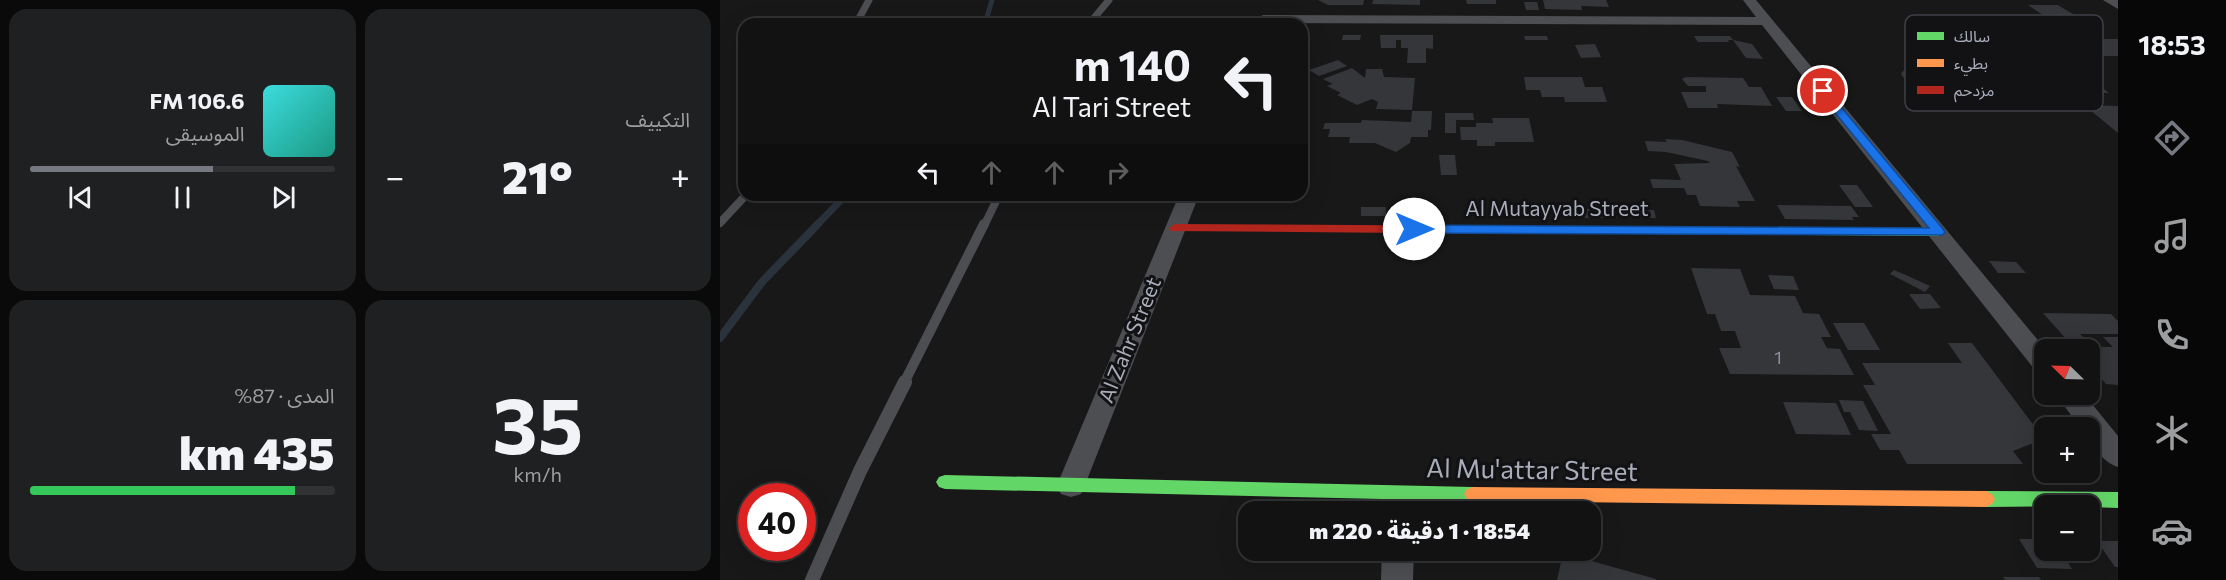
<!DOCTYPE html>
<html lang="ar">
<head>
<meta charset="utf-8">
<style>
  :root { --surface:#121213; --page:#1f2021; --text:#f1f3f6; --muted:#9c9ea0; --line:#313233; --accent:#767982 }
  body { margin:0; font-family:Commissioner,"Noto Sans Arabic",sans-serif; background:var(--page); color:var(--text); direction:rtl; height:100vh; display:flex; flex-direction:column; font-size:22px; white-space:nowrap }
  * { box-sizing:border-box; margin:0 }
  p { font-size:20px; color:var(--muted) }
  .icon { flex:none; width:33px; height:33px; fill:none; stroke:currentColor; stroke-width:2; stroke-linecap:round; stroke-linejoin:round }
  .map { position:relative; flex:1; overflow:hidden; direction:ltr }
  .side { display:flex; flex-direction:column; gap:9px; padding:9px; background:#0a0a0a; width:720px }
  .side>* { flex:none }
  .top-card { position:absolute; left:18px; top:18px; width:570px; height:183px; border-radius:18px; box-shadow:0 6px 24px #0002,0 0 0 2px var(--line); direction:rtl; background:#121213; color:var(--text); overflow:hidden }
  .needle { width:39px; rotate:293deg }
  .fabs { position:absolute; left:1314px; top:339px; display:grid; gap:12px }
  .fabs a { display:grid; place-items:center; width:66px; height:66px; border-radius:12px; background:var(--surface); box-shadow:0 6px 24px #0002,0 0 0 2px var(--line); font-size:30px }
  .speed { position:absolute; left:18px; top:483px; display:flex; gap:12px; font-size:30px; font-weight:700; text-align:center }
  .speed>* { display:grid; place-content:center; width:78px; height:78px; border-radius:50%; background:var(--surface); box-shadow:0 6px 24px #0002,0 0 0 2px var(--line); line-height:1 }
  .speed .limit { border:9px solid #d22; background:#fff; color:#111 }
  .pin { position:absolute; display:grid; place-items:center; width:51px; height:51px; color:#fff; margin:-26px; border:3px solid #fff; border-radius:50%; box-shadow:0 2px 6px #0007 }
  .me { position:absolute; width:66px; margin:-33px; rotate:90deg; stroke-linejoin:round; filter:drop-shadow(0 0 4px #0008) }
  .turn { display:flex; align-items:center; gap:21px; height:126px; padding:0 18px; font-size:27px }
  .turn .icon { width:78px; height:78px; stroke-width:2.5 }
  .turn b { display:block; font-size:42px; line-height:51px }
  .lanes { display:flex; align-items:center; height:57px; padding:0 18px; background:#0003; justify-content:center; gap:30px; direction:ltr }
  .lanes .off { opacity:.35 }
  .big { font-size:45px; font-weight:800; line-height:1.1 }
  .side .tile { flex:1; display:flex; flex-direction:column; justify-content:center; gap:9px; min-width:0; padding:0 21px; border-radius:18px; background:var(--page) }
  .side .dial { align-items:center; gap:0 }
  .dial b { font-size:78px; line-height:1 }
  .song { display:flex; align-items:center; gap:18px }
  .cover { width:72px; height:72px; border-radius:9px; background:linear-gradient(135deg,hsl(180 70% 55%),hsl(170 70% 35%)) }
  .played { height:6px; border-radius:3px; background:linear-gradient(90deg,var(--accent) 60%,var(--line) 60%) }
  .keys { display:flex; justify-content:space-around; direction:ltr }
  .heat { display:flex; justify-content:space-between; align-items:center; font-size:33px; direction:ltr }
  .charge { height:9px; border-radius:4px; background:linear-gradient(90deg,#34c759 87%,var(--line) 0) }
  .side .tiles { flex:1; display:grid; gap:9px; grid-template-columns:repeat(2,1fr) }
  .trip { position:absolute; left:518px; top:501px; width:363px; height:60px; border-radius:18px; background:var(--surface); box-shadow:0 6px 24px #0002,0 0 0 2px var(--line); font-weight:800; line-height:60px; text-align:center; direction:rtl }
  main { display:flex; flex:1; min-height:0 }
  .tab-bar { display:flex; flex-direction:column; width:108px; justify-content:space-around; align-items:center; background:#070708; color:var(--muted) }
  .tab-bar .icon { width:42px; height:42px }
  .tab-bar .on { color:var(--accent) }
  .tab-bar b { font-size:27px; color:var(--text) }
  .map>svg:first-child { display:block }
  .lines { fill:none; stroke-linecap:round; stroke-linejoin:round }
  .stream-far2 { stroke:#2a333c; stroke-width:5 }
  .stream-far1 { stroke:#2a333c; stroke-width:7 }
  .stream { stroke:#2a333c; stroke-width:8 }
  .building { fill:#353639 }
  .lane-far3 { stroke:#4c4e52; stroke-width:7 }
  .lane-far2 { stroke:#4c4e52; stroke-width:8 }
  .lane-far1 { stroke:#4c4e52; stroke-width:10 }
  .lane { stroke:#4c4e52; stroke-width:14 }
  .street { fill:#4c4e52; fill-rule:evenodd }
  .fast { fill:#63d668; fill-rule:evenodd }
  .slow { fill:#ff974d; fill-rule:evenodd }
  .jam { fill:#b3261e; fill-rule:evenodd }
  .route { fill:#1a73e8; stroke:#114b97; stroke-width:1.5 }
  .labels { text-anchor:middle; stroke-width:6; stroke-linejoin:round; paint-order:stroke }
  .number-label { font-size:18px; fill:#8c8f9a }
  .street-label { font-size:21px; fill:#a9adba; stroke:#121215 }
  .near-street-label { font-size:26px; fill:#a9adba; stroke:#121215 }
  .key { fill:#121215; stroke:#3f4047; stroke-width:1.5 }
  .key-label { font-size:16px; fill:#a9adba }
</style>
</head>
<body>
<main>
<nav class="tab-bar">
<b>18:53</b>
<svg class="icon on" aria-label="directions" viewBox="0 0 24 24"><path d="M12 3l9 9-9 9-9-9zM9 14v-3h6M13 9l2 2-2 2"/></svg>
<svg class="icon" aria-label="music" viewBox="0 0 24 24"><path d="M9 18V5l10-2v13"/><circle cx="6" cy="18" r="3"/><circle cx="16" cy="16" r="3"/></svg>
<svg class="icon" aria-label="phone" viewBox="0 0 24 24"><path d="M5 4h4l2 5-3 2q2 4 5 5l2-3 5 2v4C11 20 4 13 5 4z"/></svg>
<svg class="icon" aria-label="climate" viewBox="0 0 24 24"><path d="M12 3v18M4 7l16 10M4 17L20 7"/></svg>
<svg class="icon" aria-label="car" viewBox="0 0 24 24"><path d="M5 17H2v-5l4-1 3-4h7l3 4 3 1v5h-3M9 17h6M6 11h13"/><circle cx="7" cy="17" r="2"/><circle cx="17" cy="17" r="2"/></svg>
</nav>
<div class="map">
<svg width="1398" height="580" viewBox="0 0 1398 580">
  <rect width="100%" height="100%" fill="#181819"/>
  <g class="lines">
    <polyline class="stream-far2" points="265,24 272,0"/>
    <polyline class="stream-far1" points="96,226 126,195"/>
    <polyline class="stream" points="0,338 42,282 98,224"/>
  </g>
  <g class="building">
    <polygon points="598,0 644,0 643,5 608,5"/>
    <polygon points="653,0 700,0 700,5 652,4"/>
    <polygon points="746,0 776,0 776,4 747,4"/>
    <polygon points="823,0 886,0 889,7 861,6 862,10 825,9"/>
    <polygon points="804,2 817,2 819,10 806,10"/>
    <polygon points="1308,5 1338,5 1374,27 1352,27 1356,30 1346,30"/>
    <polygon points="623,35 641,35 640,40 622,40"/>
    <polygon points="660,35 713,35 713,49 706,48 706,63 687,63 688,48 681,48 681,40 676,40 676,48 661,48"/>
    <polygon points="804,36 827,36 828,40 805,40"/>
    <polygon points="974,36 1010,36 1013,40 1008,40 1009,42 978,42"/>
    <polygon points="1355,39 1398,39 1398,56 1379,56"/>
    <polygon points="1013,40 1032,44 1043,59 1026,58"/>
    <polygon points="875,44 881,57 861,58 855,45"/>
    <polygon points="618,60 627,66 599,76 589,70"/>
    <polygon points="1218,63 1251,63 1268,80 1251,79 1261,89 1281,89 1301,107 1224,105 1215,97 1221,97 1212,88 1234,89 1225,81 1196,81 1184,78 1181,74 1184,70 1226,71"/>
    <polygon points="632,68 645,78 646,69 662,69 664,77 695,78 692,110 656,109 658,102 652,99 637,105 617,95 621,93 607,86 613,84 603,79"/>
    <polygon points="1316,69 1357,69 1389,93 1346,93"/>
    <polygon points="804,77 862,77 865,87 882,87 887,102 845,102 844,97 822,97 820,90 806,90"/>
    <polygon points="966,77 1023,78 1029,87 1041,87 1052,106 997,104 998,108 968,108 961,92 986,92 986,86 968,86 962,79"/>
    <polygon points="1056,97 1072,97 1082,111 1066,111"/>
    <polygon points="1364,105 1398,106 1398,133"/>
    <polygon points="692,111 712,111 711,130 708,130 708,137 691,137 690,143 676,152 655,143 629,143 630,137 608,137 610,129 603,129 605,123 641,123 642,120 691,122"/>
    <polygon points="725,113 753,113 754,120 736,120 736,133 725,133"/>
    <polygon points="772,118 809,118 814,142 775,142 775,146 757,146 757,140 741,140 740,127 756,127 756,123 773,123"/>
    <polygon points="945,139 962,140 1012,152 1020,167 1016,166 1035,201 1017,201 1020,207 980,206 976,195 967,195 964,188 933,188 930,179 961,180 954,164 990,163 988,161 946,152 928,151 925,141 947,142"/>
    <polygon points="719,155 735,155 737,175 721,175"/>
    <polygon points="1119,185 1137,185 1153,207 1135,207"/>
    <polygon points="1057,205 1131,206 1139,217 1132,217 1134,220 1065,219"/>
    <rect x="641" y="207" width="25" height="9"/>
    <polygon points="862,209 894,209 897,218 865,218"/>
    <polygon points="934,210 936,218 903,218 900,211"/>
    <polygon points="1269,261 1296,262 1306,273 1278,273"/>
    <polygon points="971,268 1020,269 1030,295 1075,296 1083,313 1099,314 1111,337 1101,337 1107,348 1120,349 1134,375 1010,374 999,348 1021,348 1015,331 1001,331 995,314 987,314"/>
    <polygon points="1174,270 1188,276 1210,286 1205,292 1170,274"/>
    <polygon points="1048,275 1073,276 1079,290 1054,289"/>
    <polygon points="1189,294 1210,294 1221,308 1200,309"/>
    <polygon points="1323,313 1391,314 1398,321 1398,334 1360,334 1366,340 1347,340"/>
    <polygon points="1113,323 1144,323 1160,350 1128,350"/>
    <polygon points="1383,337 1398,337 1398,385 1386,384 1370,366 1370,350 1355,350 1352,347 1393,347"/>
    <polygon points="1228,343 1252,343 1324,439 1293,451 1303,464 1187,464 1179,450 1160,450 1151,434 1171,434 1143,385 1155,385 1142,363 1242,363"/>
    <polygon points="1119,400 1143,401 1158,431 1139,430 1130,412 1124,412"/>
    <polygon points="1063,402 1116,403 1131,435 1076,434"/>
    <polygon points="1299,539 1324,539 1324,550 1340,550 1352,569 1317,568"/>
    <polygon points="1377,541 1398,541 1398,567 1395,567"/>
    <polygon points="843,553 936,579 936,580 837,580"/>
    <polygon points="1283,577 1319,577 1321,580 1285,580"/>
  </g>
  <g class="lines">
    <g class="lane-far3">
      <polyline points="136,24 149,0"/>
      <polyline points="369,24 389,0"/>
    </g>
    <g class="lane-far2">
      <polyline points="0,223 26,195"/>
      <polyline points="264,226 279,195"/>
    </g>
    <polyline class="lane-far1" points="184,383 264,224"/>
    <polyline class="lane" points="92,580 140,471 185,382"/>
    <g class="street">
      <polygon points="1023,0 1036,0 1326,350 1324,373 1315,370 1042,25 543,23 536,19 543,15 1036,17"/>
      <polygon points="1383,0 1398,0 1398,9"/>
      <polygon points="459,195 479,195 365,485 361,494 351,497 341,494 337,485"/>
      <path d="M 1336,394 L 1364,394 L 1398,436 L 1398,467 C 1382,462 1370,444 1370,428 L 1360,428 Z"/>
      <polygon points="662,550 694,550 693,580 661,580"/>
    </g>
    <g class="fast">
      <polygon points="798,226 1218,228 1224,232 1218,236 794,233 792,230"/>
      <polygon points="225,475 753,487 759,489 762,494 759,499 753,501 225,489 219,487 216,482 219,477"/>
      <polygon points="1266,491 1398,492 1398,508 1370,507 1370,506 1266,507 1260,504 1257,499 1260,494"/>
    </g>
    <polygon class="slow" points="753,487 1266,491 1272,494 1275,499 1272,504 1266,507 753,501 747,499 744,494 747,489"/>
    <polygon class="jam" points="455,224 798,226 804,230 798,234 451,231 449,228"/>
  </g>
  <polygon class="route" points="1099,89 1106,89 1223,229 1225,232 1223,235 694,233 688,229 694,225 1209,228 1099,93"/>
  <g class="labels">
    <g class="number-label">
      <text x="1058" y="364">1</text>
    </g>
    <g class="street-label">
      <text x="837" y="216">Al Mutayyab Street</text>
      <text transform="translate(410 340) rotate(-68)" y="7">Al Zahr Street</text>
    </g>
    <g class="near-street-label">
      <text transform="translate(812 470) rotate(1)" y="9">Al Mu'attar Street</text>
    </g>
  </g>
  <rect x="1185" y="15" width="198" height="96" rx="9" class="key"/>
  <rect x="1197" y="32" width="27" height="8" fill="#63d668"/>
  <rect x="1197" y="59" width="27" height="8" fill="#ff974d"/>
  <rect x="1197" y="86" width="27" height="8" fill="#b3261e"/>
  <g class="key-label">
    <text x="1234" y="42">سالك</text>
    <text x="1234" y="69">بطيء</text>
    <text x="1234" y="96">مزدحم</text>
  </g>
</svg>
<div class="fabs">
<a><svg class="needle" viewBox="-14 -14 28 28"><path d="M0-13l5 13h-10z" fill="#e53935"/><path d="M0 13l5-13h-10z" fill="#9c9ea0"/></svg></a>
<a>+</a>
<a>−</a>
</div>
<div class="speed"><div class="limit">40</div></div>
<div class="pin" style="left:1103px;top:91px;background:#d93025"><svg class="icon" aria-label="arrive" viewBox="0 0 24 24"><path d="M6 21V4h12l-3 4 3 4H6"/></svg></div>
<svg class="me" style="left:694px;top:229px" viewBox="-20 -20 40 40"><circle r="19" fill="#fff"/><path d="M0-13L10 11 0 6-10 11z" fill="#1a73e8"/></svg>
<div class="trip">18:54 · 1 دقيقة · 220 m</div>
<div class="top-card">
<div class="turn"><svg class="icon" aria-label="left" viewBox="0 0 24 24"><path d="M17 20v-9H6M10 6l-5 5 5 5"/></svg><div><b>140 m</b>Al Tari Street</div></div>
<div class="lanes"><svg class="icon" aria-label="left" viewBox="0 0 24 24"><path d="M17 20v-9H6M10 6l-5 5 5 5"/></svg><svg class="icon off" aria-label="ahead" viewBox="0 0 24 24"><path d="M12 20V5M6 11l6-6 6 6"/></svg><svg class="icon off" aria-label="ahead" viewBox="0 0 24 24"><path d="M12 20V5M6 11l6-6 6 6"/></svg><svg class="icon off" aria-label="right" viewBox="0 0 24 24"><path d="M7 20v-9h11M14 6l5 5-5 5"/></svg></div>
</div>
</div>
<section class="side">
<div class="tiles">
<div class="tile"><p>التكييف</p>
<div class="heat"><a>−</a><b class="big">21°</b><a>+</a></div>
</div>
<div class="tile">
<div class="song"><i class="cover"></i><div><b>106.6 FM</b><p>الموسيقى</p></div></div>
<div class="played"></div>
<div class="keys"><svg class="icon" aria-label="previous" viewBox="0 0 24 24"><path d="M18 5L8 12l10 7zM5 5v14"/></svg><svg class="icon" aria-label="pause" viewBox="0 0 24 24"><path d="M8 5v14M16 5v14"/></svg><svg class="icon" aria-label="next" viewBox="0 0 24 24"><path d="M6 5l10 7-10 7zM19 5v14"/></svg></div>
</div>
<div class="tile dial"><b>35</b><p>km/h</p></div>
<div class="tile"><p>المدى · 87%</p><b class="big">435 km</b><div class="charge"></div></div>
</div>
</section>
</main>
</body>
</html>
